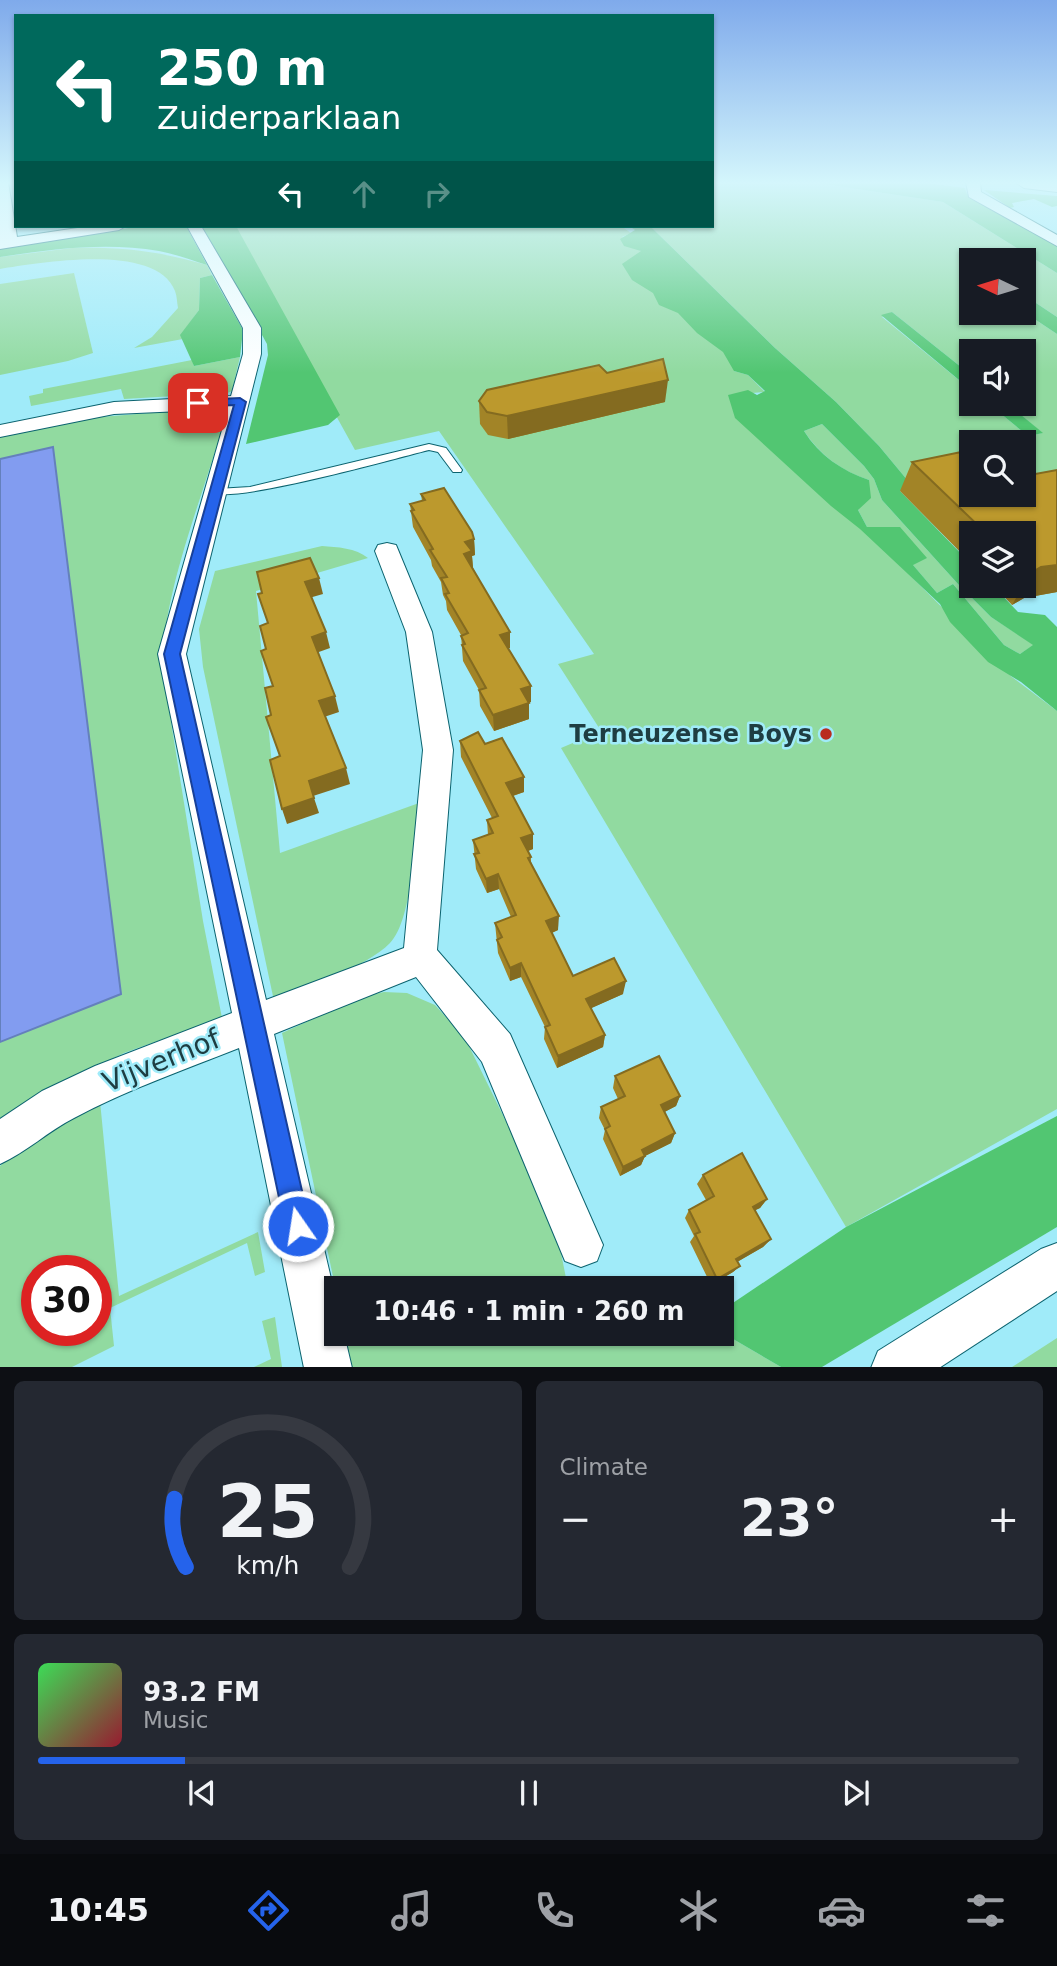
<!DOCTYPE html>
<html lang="en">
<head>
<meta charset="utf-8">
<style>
  :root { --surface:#171b24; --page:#242831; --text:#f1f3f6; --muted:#9ea1a6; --line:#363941; --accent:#2563eb }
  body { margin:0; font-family:"DejaVu Sans",sans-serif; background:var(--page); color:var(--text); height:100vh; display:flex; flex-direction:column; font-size:26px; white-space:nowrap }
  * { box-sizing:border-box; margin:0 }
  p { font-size:23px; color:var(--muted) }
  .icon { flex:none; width:38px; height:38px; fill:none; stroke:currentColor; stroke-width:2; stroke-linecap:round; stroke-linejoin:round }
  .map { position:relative; height:1367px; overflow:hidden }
  .panel { display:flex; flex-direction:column; gap:14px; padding:14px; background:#0d0f14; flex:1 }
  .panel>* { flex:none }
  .top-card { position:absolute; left:14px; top:14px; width:700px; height:214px; border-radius:0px; box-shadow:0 2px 5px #0004; background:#00695c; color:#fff; overflow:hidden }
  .needle { width:46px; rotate:274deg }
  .fabs { position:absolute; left:959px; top:248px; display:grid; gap:14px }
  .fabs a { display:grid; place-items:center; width:77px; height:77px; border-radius:0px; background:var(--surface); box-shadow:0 2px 5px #0004; font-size:35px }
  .speed { position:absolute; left:21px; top:1255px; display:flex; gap:14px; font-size:35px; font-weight:700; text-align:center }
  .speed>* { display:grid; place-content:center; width:91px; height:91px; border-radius:50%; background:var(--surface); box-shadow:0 2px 5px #0004; line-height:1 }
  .speed .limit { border:10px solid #d22; background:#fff; color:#111 }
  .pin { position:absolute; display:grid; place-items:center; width:60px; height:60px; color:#fff; margin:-30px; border-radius:14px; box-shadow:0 4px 10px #0006 }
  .me { position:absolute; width:77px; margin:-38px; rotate:347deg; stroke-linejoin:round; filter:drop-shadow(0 0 5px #0008) }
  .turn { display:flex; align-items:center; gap:24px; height:147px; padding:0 28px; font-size:32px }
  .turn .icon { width:91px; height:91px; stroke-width:2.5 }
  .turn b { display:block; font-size:49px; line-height:60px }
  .lanes { display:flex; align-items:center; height:66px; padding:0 28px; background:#0003; justify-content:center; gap:35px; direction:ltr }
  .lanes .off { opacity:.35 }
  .big { font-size:52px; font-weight:600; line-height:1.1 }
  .panel .tile { flex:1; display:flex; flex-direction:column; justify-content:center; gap:10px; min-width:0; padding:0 24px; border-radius:10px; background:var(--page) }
  .panel .dial { align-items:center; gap:0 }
  .dial svg { height:182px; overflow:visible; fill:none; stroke:var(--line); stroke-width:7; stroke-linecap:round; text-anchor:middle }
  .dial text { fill:var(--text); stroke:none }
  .song { display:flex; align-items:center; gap:21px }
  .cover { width:84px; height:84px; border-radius:10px; background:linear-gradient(135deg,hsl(130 70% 55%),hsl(350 70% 35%)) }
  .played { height:7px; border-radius:4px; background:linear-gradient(90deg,var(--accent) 15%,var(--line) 15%) }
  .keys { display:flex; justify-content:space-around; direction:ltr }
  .heat { display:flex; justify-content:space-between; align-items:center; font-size:38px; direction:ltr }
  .panel .tiles { flex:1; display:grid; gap:14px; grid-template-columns:1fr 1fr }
  .tile:last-child { grid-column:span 2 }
  .trip { position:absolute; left:324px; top:1276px; width:410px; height:70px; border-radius:0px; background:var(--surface); box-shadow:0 2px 5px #0004; font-weight:600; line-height:70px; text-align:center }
  .tabs { display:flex; height:112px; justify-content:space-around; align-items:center; background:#090b0e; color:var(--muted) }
  .tabs .icon { width:49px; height:49px }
  .tabs .current { color:var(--accent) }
  .tabs b { font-size:32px; color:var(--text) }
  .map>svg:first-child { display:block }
  .green { fill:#91daa0; fill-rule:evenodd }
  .forest { fill:#52c672; fill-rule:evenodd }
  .water { fill:#829cf0; stroke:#6480bc; stroke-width:2 }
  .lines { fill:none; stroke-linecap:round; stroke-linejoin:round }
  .service-casing { stroke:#0b636f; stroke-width:2 }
  .minor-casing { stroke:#0b636f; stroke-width:2 }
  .secondary-casing { stroke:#0b636f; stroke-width:2 }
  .service { fill:#fff; fill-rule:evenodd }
  .minor { fill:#fff; fill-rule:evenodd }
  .secondary { fill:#fff; fill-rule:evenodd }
  .wall { fill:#a28427 }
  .shaded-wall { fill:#846b20 }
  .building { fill:#bc992d; stroke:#846b20; stroke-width:2 }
  .route { fill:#2563eb; stroke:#184099; stroke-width:2 }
  .poi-dot { fill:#b92c1e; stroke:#a0ebf9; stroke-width:2.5 }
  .labels { text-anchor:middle; stroke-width:5; stroke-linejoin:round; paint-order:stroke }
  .poi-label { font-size:24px; font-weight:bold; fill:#1e3d42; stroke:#a0ebf9; text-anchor:end }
  .near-street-label { font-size:28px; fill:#1e3d42; stroke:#a0ebf9 }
</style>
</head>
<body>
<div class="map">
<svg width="1057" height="1368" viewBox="0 0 1057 1368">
  <rect width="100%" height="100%" fill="#a0ebf9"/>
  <g class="green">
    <path d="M 724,182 L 811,182 L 943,202 L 1057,273 L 1057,317 L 1024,295 L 1024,261 L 971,261 L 971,313 L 1024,312 L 1057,334 L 1057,479 L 1024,480 L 1024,443 L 971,443 L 971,476 L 913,487 L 879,446 L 836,402 L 775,348 L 650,226 L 712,226 L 712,183 ZM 892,312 L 971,375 L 971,352 L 1024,352 L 1024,404 L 1008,404 L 1042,433 L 1028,436 L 989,404 L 971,404 L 971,390 L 882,317 Z"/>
    <polygon points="231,226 621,226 631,233 622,237 641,251 752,357 734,371 748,375 765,392 729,395 1012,677 1057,711 1057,1109 846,1227 561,748 601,731 558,664 594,654 439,431 355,450"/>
    <path d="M 72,248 C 123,247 158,251 207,265 L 212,275 L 200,278 L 199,310 L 181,335 L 183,339 L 134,348 L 152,337 L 178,308 C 177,303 177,296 175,291 C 156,242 39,263 0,269 L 0,257 Z"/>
    <polygon points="74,273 93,353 68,361 0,375 0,284"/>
    <polygon points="240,357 232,391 216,398 175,396 124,399 121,389 31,406 29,396 43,393 43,389 192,360 194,366"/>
    <path d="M 174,411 L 222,413 L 225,418 C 203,498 165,584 162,666 L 203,921 L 222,1018 L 124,1053 L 58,1086 L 0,1123 L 0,1042 L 121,994 L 53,448 L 0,459 L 0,437 L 100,417 Z"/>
    <path d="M 822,424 L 864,466 L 874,479 L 882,500 L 958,584 L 991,617 L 1034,645 L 1020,654 L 1004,645 L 953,584 L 937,593 L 912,564 L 926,558 L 867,527 L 858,510 L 869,480 C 841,471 820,455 804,431 Z"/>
    <path d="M 322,546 C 337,547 356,548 368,558 L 256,591 L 280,853 L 419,803 C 415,836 413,920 390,943 C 367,967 306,987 274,1001 L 203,667 L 199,629 L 215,571 Z"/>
    <polygon points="384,992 407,993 435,1005 465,1038 528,1166 558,1238 568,1288 336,1288 336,1291 282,1033 361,997"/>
    <path d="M 100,1101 L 119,1296 L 258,1232 L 265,1272 L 255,1276 L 247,1243 L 110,1308 L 114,1346 L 72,1367 L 0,1368 L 0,1166 L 13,1154 ZM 37,1270 L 96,1270 L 96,1330 L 37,1330 Z"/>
    <polygon points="275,1317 282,1367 254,1367 271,1359 262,1321"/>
    <polygon points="721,1332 781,1367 352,1367 345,1334 570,1334 571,1336 576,1334"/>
    <polygon points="1057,1338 1057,1367 1012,1367"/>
  </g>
  <g class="forest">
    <polygon points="811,182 927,183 965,188 967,194 1057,246 1057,273 943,202"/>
    <polygon points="984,190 1057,196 1057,206 1052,207 1034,199 1012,203 1014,207 1010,208"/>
    <path d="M 141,226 L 186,226 L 207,265 C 191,260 175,254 159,251 C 106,242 52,249 0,257 L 0,248 Z"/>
    <polygon points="202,226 236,226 340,415 328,425 246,444 268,355 267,344"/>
    <path d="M 629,226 L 650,226 L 775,348 L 836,402 L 879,446 L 913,487 L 900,491 L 971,564 L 971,586 L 993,586 L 1018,612 L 1045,615 L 1057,627 L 1057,711 L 1021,682 L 988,662 L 950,622 L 940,604 L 860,529 L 831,506 L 735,418 L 728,395 L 748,390 L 757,395 L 765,391 L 748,375 L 734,371 L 723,352 L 697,333 L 678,313 L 659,305 L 653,293 L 632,280 L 622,264 L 641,251 L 624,246 L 620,239 L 635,230 ZM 822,424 L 864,466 L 874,479 L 882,500 L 958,584 L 991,617 L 1033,645 L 1020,654 L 1004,645 L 953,584 L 937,593 L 913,565 L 927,558 L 900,527 L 867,527 L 858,510 L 871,498 L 869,480 C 842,471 819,455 804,431 Z"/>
    <polygon points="212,275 243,330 240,357 194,366 180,335 199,310 200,278"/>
    <polygon points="1024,295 1057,317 1057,334 1024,312"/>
    <polygon points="892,312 971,375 971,390 881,315"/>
    <polygon points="989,404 1008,404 1043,433 1028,436"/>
    <polygon points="1057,1116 1057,1227 822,1367 781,1367 721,1332 721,1311 846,1227"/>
  </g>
  <polygon class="water" points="53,447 121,994 0,1042 0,459"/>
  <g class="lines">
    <g class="service-casing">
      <path id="service" d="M 429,444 L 446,448 L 462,470 L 461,472 L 453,472 L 438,452 L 429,450 C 397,458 230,505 211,492 L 217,489 L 250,487 Z"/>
    </g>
    <g class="minor-casing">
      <g id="minor">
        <polygon points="0,182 8,182 17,237 91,226 126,226 119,230 0,249"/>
        <polygon points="966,182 980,182 981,192 1057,235 1057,246 969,197"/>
        <path d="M 187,226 L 201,226 L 261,328 L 261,354 L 186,654 L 266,1000 L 404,948 L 423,750 L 406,632 L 375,551 L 378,545 L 387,543 L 396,545 L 432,632 L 453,750 L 437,950 L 510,1034 L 603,1245 L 597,1261 L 581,1267 L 565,1261 L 482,1062 L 416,977 L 274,1034 L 336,1300 L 336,1334 L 344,1334 L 352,1368 L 304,1368 L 239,1048 C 183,1070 127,1090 74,1118 C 48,1131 27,1152 0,1164 L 0,1119 L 42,1091 L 95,1066 L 232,1013 L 158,654 L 228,409 L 114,414 L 0,437 L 0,425 L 114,402 L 231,396 L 243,354 L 243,328 Z"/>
        <polygon points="1057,1243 1057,1291 939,1368 871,1368 878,1351 1041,1249"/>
      </g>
    </g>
    <g class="secondary-casing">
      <polygon id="secondary" points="1015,182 1057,182 1057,192 1024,188"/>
    </g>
    <use href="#service" class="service"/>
    <use href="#minor" class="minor"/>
    <use href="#secondary" class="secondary"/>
  </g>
  <g class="wall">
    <polygon points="607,373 665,402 508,439 488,435 480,424 479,401"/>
    <polygon points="912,462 971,495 1057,470 1057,592 1024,598 1012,605 994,586 1024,586 1024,534 971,534 971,563 900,491"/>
    <polygon points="421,494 474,539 475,555 472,556 473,568 510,648 508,648 531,686 531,702 528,703 529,719 494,731 480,706 479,690 463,661 461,635 447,610 446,601 443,595 441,582 432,566 431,560 413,527 410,504 422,501"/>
    <polygon points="460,741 485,744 524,777 524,792 513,796 533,849 528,851 531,857 531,862 558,930 552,933 573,976 623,994 591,1008 605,1035 603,1047 557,1068 544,1039 545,1027 521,977 510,981 498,953 495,923 511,917 499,889 487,893 476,869 473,840 488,835 487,820 492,818 461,757"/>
    <polygon points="615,1076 680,1096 676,1106 664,1112 675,1133 671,1143 645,1156 641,1165 620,1176 603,1139 605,1130 599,1118 601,1107 618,1099 613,1088"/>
    <polygon points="703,1175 767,1199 760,1208 754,1210 771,1239 763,1247 737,1262 740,1266 733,1272 711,1285 690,1242 694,1236 685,1218 689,1210 706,1200 697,1184"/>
  </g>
  <g class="shaded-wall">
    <polygon points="668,380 665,402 508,439 507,416"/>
    <polygon points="474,539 475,555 472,556 473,568 464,554 465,542"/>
    <polygon points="1057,565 1057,592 1024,598 1012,605 1023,586 1024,586 1024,584 1029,574 1041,567"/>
    <polygon points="319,578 323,594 309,598 305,582"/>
    <polygon points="326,632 330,648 316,653 312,637"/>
    <polygon points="510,632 510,648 501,651 500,635"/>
    <polygon points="531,686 531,702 521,705 521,689"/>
    <polygon points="335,696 339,712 324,717 319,701"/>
    <polygon points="529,703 529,719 494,731 493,715"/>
    <polygon points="346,768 350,784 313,796 309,781"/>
    <polygon points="524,777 524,792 506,798 506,783"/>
    <polygon points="314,798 319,813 287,824 282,809"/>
    <polygon points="533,834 533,849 522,853 521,838"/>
    <polygon points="498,874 499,889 487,893 486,879"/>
    <polygon points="559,916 558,930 546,935 546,921"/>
    <polygon points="521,963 521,977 510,981 510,968"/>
    <polygon points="626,981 623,994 585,1011 586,999"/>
    <polygon points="605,1035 603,1047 557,1068 558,1056"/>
    <polygon points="680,1096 676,1106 657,1116 661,1105"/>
    <polygon points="675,1133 671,1143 645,1156 641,1165 620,1176 623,1167 642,1150"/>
    <polygon points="767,1199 760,1208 746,1215 753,1207"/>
    <polygon points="771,1239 763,1247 730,1266 736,1259"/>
    <polygon points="740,1266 733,1272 711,1285 717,1279"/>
  </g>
  <g class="building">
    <polygon points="663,359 668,380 507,416 487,412 479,401 487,390 599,365 607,373"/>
    <polygon points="971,450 971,495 1024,495 1024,476 1057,470 1057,565 1041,567 1029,574 1024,569 1024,534 987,534 912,462"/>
    <polygon points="444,488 472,532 474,539 465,542 472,551 464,554 510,632 500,635 531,686 521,689 529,703 493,715 479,690 486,688 462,645 465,644 461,636 468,633 445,594 449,593 441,578 447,577 430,550 433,549 411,511 414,510 410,504 425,500 421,494"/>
    <polygon points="310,558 319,578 305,582 326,632 312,637 335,696 319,701 346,768 309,781 314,798 282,809 270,760 280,756 266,717 271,715 265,688 273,686 261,651 266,649 260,626 268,623 258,594 262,593 257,572"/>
    <polygon points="478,732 485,744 502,738 524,777 506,783 533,834 521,838 531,857 528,858 559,916 546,921 573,976 614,958 626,981 586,999 605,1035 558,1056 545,1027 550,1025 521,963 510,968 497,940 502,937 495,923 516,915 498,874 486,879 474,854 479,853 473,840 493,833 487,820 498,816 460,741"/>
    <polygon points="659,1056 680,1096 661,1105 675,1133 642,1150 645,1156 623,1167 605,1129 610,1126 601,1107 625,1096 615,1076"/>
    <polygon points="742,1153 767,1199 753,1207 771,1239 736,1259 740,1266 717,1279 695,1234 700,1232 689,1210 714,1196 703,1175"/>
  </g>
  <linearGradient id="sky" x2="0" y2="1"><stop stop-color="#7faaeb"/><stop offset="0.49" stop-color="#d4f6fc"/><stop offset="1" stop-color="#d4f6fc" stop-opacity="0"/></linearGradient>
  <rect width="1057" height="373" fill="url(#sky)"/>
  <polygon class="route" points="240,398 246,402 180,654 310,1226 306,1234 298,1238 289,1234 285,1226 164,654 234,405 198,407 192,403 198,400"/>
  <circle class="poi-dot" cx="826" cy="734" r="7"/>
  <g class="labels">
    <g class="poi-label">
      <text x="812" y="742">Terneuzense Boys</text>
    </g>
    <g class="near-street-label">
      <text transform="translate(161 1060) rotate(-22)" y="10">Vijverhof</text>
    </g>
  </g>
</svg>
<div class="fabs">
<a><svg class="needle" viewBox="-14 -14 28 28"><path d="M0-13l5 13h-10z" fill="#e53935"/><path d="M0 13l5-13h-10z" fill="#9ea1a6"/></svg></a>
<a><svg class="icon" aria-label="sound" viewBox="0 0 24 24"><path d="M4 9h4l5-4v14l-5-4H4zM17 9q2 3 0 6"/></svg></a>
<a><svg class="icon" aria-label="search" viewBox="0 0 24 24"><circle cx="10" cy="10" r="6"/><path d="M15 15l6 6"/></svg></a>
<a><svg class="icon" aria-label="layers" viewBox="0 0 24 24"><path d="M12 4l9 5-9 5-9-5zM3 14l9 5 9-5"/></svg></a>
</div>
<div class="speed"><div class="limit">30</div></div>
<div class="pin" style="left:198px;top:403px;background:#d93025"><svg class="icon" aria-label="arrive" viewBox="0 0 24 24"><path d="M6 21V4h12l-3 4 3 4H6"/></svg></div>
<svg class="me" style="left:298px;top:1226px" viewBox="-20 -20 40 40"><circle r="17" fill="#2563eb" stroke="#fff" stroke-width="3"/><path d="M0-11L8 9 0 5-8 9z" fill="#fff"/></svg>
<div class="trip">10:46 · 1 min · 260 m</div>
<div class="top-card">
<div class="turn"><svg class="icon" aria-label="left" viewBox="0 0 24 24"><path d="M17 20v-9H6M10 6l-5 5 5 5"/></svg><div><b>250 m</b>Zuiderparklaan</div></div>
<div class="lanes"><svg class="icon" aria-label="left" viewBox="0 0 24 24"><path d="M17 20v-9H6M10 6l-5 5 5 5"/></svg><svg class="icon off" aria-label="ahead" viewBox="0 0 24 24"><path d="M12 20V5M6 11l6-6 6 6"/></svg><svg class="icon off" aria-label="right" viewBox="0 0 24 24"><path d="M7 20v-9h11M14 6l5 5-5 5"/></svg></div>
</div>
</div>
<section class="panel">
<div class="tiles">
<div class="tile dial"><svg viewBox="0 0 100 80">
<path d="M14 69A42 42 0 1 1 86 69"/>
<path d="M14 69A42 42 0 0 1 9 39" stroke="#2563eb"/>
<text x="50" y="56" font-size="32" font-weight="700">25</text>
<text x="50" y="72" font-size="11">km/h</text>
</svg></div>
<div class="tile"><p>Climate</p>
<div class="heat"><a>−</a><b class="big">23°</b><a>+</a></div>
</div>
<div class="tile">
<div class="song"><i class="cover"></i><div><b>93.2 FM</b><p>Music</p></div></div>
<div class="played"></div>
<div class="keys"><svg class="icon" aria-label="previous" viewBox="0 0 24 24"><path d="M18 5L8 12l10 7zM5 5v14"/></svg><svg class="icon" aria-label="pause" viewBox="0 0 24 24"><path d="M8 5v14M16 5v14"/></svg><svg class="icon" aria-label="next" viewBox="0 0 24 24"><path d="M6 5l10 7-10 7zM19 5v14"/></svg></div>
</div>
</div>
</section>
<nav class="tabs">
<b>10:45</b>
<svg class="icon current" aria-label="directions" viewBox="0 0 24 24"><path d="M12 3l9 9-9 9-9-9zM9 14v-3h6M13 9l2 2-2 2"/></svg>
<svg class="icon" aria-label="music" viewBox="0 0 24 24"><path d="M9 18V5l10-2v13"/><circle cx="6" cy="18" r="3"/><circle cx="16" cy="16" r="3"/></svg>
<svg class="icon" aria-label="phone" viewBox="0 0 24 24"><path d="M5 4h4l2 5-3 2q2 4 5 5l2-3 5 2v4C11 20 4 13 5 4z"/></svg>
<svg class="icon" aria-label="climate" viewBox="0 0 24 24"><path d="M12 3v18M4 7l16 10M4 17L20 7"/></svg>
<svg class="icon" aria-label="car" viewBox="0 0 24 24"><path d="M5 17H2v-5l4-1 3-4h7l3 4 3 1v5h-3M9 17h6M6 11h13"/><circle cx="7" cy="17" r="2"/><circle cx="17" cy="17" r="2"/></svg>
<svg class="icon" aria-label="filters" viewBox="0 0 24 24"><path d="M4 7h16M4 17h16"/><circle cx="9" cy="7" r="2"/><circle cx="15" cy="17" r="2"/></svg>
</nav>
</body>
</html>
